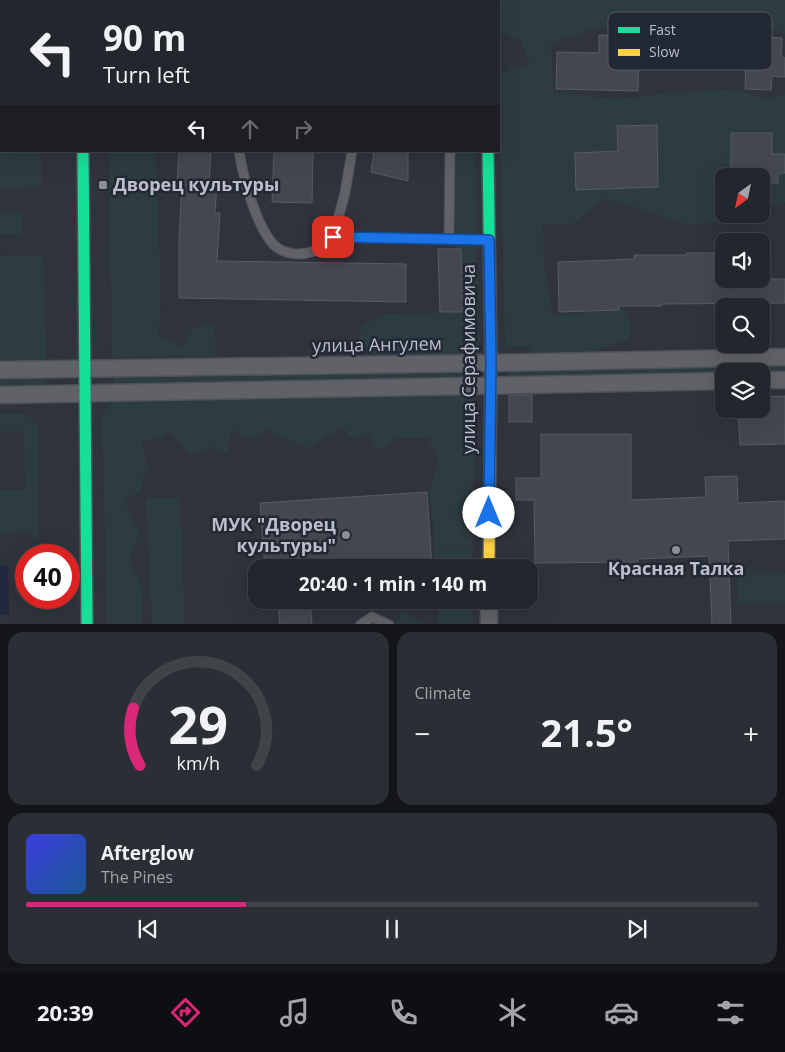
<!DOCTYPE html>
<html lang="en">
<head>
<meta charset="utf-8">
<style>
  :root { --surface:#23262c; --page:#2b2e34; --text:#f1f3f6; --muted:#a3a5a9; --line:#404348; --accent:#db2777 }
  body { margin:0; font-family:"Open Sans",sans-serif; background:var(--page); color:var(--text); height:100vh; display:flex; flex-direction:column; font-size:19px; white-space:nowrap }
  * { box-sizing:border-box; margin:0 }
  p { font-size:16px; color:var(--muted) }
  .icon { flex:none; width:28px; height:28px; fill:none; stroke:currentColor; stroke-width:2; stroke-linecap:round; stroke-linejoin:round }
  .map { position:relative; height:624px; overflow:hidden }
  .sheet { display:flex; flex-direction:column; gap:8px; padding:8px; background:#131518; flex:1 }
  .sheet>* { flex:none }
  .hud { position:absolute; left:0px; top:0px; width:500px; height:152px; box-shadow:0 5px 20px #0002,0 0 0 1px var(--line); background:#23262c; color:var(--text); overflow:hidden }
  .needle { width:32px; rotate:213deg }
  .controls { position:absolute; left:715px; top:168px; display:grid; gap:10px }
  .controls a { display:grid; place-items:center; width:55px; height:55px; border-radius:10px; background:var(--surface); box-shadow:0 5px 20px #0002,0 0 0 1px var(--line); font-size:25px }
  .speed { position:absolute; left:15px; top:544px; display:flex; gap:10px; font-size:25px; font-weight:700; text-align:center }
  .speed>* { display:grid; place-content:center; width:65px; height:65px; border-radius:50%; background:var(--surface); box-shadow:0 5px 20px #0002,0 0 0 1px var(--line); line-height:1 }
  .speed .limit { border:8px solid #d22; background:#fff; color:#111 }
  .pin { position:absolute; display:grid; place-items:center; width:42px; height:42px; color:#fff; margin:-21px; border-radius:10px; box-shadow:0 2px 8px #0006 }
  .me { position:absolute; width:55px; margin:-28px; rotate:0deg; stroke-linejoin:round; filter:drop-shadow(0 0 4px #0008) }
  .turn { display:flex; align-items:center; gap:18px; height:105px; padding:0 20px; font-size:22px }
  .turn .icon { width:65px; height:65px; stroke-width:2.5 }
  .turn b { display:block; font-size:35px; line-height:42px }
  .lanes { display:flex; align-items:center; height:48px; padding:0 20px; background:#0003; justify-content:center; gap:25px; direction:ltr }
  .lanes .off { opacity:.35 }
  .big { font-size:38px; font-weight:700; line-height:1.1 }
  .sheet .widget { flex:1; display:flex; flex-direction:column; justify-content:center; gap:8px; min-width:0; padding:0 18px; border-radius:15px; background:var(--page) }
  .sheet .dial { align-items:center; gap:0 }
  .dial svg { height:130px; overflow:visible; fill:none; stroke:var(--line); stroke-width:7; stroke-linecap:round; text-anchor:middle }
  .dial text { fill:var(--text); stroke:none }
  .song { display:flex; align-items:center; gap:15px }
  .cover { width:60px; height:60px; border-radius:8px; background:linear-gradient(135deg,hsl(240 70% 55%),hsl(210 70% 35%)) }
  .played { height:5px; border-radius:2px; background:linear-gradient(90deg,var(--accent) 30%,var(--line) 30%) }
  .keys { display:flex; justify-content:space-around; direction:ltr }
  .heat { display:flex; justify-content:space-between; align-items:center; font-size:28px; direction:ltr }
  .sheet .tiles { flex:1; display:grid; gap:8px; grid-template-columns:1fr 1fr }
  .widget:last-child { grid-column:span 2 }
  .trip { position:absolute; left:248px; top:559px; width:290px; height:50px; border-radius:15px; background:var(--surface); box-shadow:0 5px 20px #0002,0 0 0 1px var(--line); font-weight:700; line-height:50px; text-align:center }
  .menu { display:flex; height:80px; justify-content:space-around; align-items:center; background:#0e0f12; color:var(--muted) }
  .menu .icon { width:35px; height:35px }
  .menu .active { color:var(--accent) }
  .menu b { font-size:22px; color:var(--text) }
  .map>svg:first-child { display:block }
  .green { fill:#2c3c40 }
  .water { fill:#20293d }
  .building { fill:#43474f; stroke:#575b62 }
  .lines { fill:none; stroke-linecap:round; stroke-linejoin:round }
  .lane-casing { stroke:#4c5057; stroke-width:11 }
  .street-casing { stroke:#4c5057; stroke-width:19 }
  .fast-casing { stroke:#4c5057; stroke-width:14 }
  .slow-casing { stroke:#4c5057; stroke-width:14 }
  .lane { stroke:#606268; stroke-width:9 }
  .street { stroke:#606268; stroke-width:16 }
  .fast { stroke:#16e098; stroke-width:11 }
  .slow { stroke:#ffcf43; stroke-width:11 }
  .route-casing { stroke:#114b97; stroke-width:12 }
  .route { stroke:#1a73e8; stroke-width:9 }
  .poi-dot { fill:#8a8e98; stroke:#222935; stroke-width:2 }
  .labels { text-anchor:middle; stroke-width:5; stroke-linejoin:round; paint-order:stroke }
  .poi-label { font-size:18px; font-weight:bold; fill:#bbbfca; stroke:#222935; text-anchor:start }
  .street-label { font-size:18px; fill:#bbbfca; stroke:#222935 }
  .key { fill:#222935; stroke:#505662; stroke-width:1 }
  .key-label { font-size:14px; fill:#bbbfca }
</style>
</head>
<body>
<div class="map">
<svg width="785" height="625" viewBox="0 0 785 625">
  <rect width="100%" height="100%" fill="#2f333b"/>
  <g class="green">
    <polygon points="0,0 39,0 1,1 1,151 41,151 41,187 0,189"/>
    <polygon points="496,0 785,0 785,34 777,30 753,25 742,11 711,12 688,23 672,12 661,38 612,23 551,43 554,93 619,99 669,93 735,89 766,99 785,94 785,202 761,209 761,176 724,176 724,214 747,214 727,220 688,225 639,208 603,199 572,224 543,224 544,265 553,316 625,308 631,329 628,340 590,352 532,356 528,346 505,347 499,73 530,65 521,41 499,31 499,1"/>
    <polygon points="109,151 155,151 161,286 159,335 183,347 193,328 215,325 216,356 112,357"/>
    <polygon points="450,151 475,151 479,354 380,357 357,349 362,325 386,314 461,312 449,167"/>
    <rect x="0" y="213" width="22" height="21"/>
    <polygon points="43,255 46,362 0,363 0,256"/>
    <polygon points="785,361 785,377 761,377 761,371 724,371 724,377 509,380 509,367"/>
    <polygon points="471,369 471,379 114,387 114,375"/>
    <polygon points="47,373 46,391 0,391 0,374"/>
    <polygon points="474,394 473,567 434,567 434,530 429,492 439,460 428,438 397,438 378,451 368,433 353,439 342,427 308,449 267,429 250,440 232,430 227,452 210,447 190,455 168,430 163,438 142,441 146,465 140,490 125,502 140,534 129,557 142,589 141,624 107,624 102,414 115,399"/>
    <polygon points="0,414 27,414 38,427 39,541 28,530 0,535 0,490 25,490 24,431 0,431"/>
    <polygon points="146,498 180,498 185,624 152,624"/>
    <polygon points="785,574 785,603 738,604 737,575"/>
    <polygon points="439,600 473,600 473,624 437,624"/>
    <polygon points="404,611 427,624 395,624"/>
  </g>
  <polygon class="water" points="0,565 8,565 9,615 0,615"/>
  <g class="building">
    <polygon points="599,35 639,36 638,91 556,89 557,52 599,53"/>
    <polygon points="747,36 782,38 781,57 785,58 785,77 772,76 771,90 745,89"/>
    <polygon points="657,125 658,187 576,190 575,153 618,151 617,126"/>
    <polygon points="731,133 772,133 772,154 785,154 785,173 778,173 778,183 761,183 761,176 731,176"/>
    <polygon points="179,151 211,151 209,184 217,184 215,213 220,213 217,261 406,264 406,302 179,298 179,239 182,183 177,182"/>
    <polygon points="274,151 313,151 312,203 272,202"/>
    <polygon points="374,151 408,151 408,181 371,172"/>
    <polygon points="438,249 461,249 463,312 440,312"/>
    <polygon points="687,253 714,253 714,279 785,279 785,303 662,304 662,306 619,306 619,310 559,312 558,262 634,259 634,255 687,255"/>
    <rect x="509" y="395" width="23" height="27"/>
    <polygon points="785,396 785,444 740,445 738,409 761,409 761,397"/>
    <polygon points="541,434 631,434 631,500 706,497 705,477 737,476 738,503 785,501 785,539 728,541 731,625 712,625 709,556 638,559 638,562 535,563 534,500 516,500 516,478 541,478"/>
    <polygon points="427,492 432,568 265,568 260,503"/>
    <polygon points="278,600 310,600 312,625 280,625"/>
  </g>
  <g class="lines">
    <g class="lane-casing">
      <g id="lane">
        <polyline points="224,0 224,1"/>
        <polyline points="312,1 312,0"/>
        <polyline points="452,1 452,0"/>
        <path d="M 239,151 C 243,177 256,226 274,245 C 285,255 301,256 314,251 C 321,249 327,242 333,237 L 488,240"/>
        <polyline points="333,237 345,193 352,151"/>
        <polyline points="449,239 450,151"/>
        <polyline points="360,625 372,617 389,625"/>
      </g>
    </g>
    <g class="street-casing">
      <g id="street">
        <polyline points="487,0 487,1"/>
        <polyline points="0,370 491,363 785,357"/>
        <polyline points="761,380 785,380"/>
        <polyline points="0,395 724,381"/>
        <polyline points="489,625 489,600"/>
      </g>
    </g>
    <g class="fast-casing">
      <g id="fast">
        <polyline points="82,0 82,1"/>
        <polyline points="83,151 87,625"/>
        <polyline points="488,151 491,363 490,459"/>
      </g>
    </g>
    <g class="slow-casing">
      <polyline id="slow" points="489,568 490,459"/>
    </g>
    <use href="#lane" class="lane"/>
    <use href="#street" class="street"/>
    <use href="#fast" class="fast"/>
    <use href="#slow" class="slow"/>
  </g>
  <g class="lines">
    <g class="route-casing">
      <polyline id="route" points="333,237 489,240 491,363 489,513"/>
    </g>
    <use href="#route" class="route"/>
  </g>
  <g class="poi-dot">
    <rect x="98" y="180" width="10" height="10" rx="2.5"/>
    <circle cx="346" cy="535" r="5"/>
    <circle cx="676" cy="550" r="5"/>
  </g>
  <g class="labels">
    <g class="poi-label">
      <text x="113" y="191">Дворец культуры</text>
      <text x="336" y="531" text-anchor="end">МУК "Дворец<tspan x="336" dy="21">культуры"</tspan></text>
      <text x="676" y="575" text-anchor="middle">Красная Талка</text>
    </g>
    <g class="street-label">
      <text transform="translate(377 345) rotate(-1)" y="6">улица Ангулем</text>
      <text transform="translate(469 359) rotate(-90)" y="6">улица Серафимовича</text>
    </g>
  </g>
  <rect x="608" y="12" width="164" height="58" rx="8" class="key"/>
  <rect x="618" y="27" width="22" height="6" fill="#16e098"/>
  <rect x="618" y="49" width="22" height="7" fill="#ffcf43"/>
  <g class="key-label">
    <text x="649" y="35">Fast</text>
    <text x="649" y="57">Slow</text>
  </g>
</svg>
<div class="controls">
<a><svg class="needle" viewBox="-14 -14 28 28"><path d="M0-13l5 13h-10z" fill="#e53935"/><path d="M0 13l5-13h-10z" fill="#a3a5a9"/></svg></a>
<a><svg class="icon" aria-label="sound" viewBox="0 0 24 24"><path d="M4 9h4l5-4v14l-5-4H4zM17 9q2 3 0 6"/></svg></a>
<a><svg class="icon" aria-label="search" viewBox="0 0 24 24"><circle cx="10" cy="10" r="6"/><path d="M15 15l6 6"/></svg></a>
<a><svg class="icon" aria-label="layers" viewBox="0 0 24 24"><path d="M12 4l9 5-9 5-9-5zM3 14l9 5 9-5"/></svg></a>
</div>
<div class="speed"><div class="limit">40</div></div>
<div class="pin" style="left:333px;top:237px;background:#d93025"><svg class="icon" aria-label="arrive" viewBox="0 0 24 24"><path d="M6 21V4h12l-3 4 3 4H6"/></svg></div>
<svg class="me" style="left:489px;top:513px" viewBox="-20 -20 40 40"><circle r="19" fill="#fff"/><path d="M0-13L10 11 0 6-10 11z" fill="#1a73e8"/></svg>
<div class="trip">20:40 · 1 min · 140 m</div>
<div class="hud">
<div class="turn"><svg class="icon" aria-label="left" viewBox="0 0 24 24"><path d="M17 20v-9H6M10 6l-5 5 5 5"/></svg><div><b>90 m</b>Turn left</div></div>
<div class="lanes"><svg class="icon" aria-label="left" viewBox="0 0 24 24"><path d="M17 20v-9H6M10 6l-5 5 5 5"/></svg><svg class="icon off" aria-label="ahead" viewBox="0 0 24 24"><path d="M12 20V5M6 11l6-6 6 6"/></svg><svg class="icon off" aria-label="right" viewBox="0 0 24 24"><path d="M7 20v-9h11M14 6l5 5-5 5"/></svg></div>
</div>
</div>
<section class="sheet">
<div class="tiles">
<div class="widget dial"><svg viewBox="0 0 100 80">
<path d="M14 69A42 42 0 1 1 86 69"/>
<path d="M14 69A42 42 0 0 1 10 34" stroke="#db2777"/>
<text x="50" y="56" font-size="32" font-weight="700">29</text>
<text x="50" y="72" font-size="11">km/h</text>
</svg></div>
<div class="widget"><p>Climate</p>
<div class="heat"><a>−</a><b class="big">21.5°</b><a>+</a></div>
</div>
<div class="widget">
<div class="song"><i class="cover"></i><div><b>Afterglow</b><p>The Pines</p></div></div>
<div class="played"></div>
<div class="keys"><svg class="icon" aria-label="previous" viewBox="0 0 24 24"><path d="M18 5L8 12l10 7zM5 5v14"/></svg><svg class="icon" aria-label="pause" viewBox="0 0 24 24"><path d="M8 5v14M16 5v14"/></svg><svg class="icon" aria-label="next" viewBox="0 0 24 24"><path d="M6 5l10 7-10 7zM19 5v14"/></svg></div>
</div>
</div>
</section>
<nav class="menu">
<b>20:39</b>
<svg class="icon active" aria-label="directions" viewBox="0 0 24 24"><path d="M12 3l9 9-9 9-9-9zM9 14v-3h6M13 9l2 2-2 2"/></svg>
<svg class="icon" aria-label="music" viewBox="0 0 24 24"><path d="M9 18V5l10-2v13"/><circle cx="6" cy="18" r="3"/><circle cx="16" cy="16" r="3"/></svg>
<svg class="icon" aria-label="phone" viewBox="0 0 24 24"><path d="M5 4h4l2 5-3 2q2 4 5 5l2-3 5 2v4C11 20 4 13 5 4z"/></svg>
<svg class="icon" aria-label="climate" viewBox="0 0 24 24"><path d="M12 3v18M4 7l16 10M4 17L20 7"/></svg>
<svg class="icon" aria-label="car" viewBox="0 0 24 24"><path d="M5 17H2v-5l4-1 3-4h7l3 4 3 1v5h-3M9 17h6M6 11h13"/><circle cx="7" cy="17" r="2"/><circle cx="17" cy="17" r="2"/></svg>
<svg class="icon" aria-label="filters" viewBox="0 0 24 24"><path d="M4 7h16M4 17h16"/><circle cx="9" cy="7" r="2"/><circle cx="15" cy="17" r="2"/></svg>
</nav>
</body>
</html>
